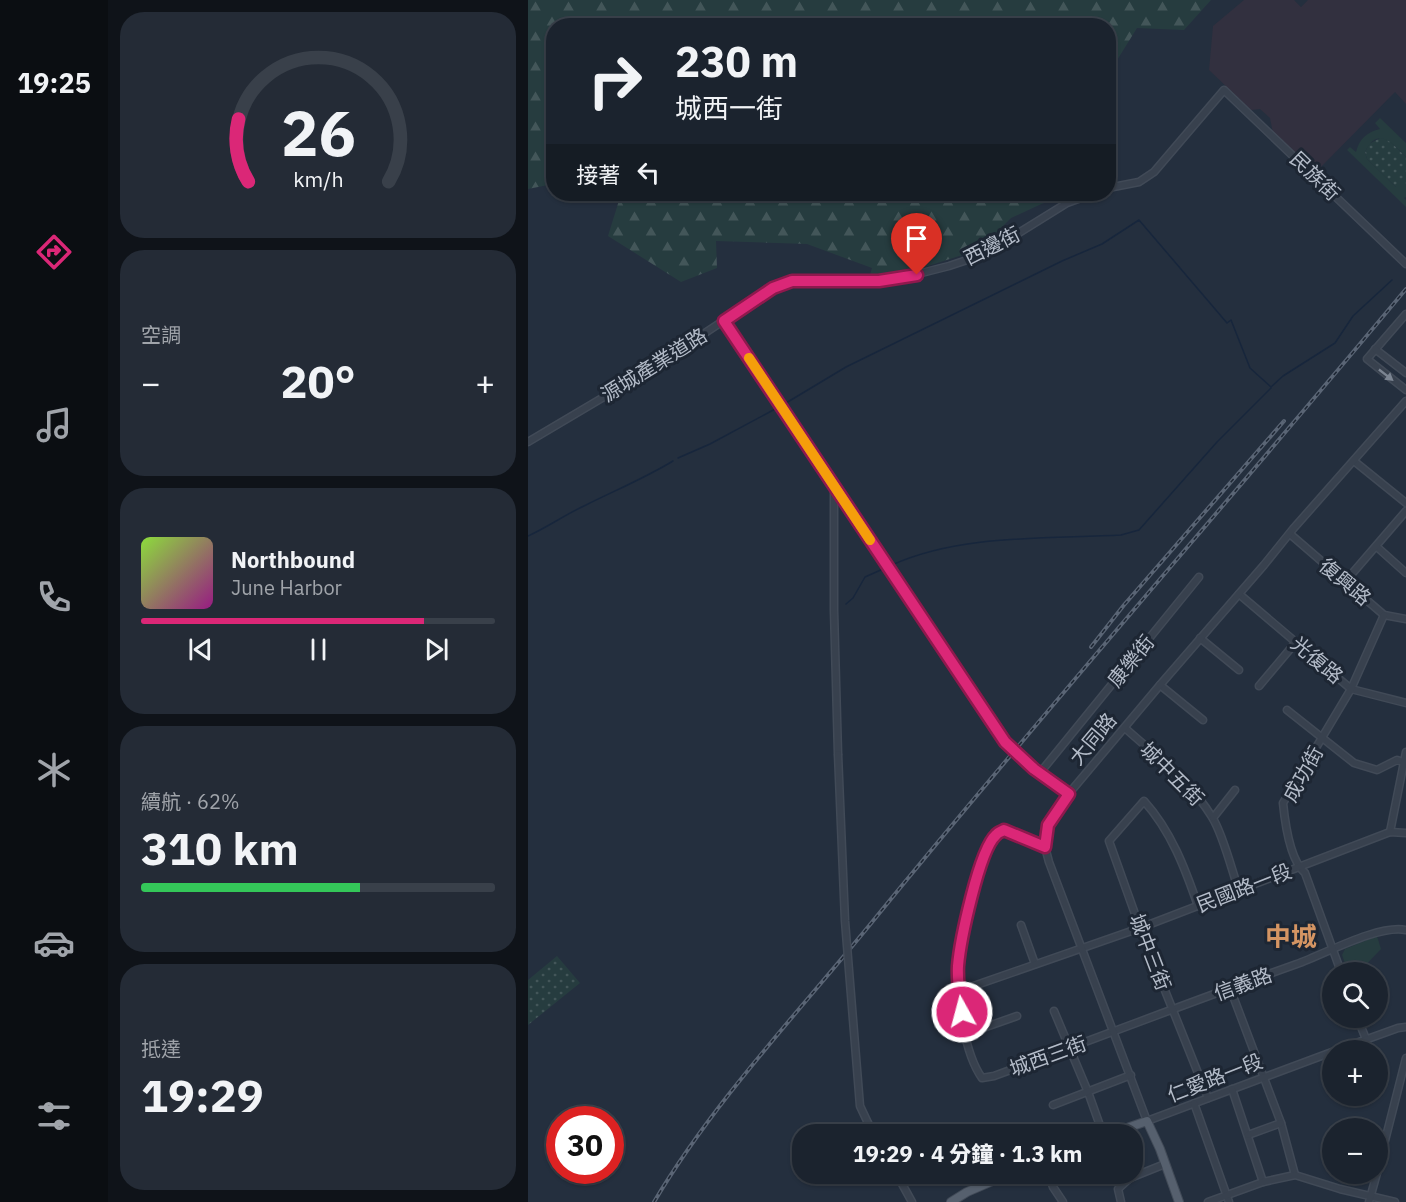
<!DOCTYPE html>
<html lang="zh-TW">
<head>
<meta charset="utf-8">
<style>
  :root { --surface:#1b232e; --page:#242b36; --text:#f1f3f6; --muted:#a0a4aa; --line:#39404a; --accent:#db2777 }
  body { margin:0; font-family:"IBM Plex Sans","Noto Sans TC",sans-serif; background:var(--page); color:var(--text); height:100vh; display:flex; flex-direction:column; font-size:22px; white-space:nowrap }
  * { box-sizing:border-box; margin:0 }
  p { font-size:20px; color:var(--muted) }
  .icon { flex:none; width:33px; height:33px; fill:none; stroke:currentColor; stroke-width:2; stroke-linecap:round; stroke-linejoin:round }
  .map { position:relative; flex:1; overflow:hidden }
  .panel { display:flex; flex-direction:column; gap:12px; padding:12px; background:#0f1319; width:420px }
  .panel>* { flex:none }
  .top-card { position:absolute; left:18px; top:18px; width:570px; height:183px; border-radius:24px; box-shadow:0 2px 4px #0004,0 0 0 2px var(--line); background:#1b232e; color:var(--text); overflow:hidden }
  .fabs { position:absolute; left:794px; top:962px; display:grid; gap:12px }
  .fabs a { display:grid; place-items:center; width:66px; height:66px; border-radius:50%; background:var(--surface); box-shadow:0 2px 4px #0004,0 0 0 2px var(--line); font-size:30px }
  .speed { position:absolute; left:18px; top:1106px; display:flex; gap:12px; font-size:30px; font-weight:700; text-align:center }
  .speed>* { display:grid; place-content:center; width:78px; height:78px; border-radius:50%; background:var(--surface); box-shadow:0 2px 4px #0004,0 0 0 2px var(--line); line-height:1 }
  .speed .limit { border:9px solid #d22; background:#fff; color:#111 }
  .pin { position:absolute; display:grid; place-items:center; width:51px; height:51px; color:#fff; margin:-62px -26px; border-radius:50% 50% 50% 0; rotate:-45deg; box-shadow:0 0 6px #0007 }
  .pin .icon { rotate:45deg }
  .me { position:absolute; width:66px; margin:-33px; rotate:353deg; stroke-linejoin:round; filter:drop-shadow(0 0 4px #0008) }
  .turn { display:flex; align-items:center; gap:21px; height:126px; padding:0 30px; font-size:27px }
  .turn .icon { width:78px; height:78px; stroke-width:2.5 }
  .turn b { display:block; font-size:42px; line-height:51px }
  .then { display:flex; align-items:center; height:57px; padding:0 30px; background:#0003; gap:12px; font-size:22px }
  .big { font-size:45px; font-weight:800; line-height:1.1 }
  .panel .tile { flex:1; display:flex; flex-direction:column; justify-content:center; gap:9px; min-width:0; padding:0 21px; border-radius:24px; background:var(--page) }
  .panel .dial { align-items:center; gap:0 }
  .dial svg { height:156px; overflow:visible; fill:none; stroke:var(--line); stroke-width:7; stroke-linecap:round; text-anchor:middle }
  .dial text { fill:var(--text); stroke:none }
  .song { display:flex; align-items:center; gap:18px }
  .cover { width:72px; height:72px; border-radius:9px; background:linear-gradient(135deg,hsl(90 70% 55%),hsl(310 70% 35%)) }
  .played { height:6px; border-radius:3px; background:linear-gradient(90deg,var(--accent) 80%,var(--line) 80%) }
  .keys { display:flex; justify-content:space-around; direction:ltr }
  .heat { display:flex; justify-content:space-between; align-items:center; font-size:33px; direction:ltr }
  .charge { height:9px; border-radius:4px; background:linear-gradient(90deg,#34c759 62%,var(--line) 0) }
  .trip { position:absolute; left:264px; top:1124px; width:351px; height:60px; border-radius:24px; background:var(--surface); box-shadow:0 2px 4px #0004,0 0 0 2px var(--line); font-weight:800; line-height:60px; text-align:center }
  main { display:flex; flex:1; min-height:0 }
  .tab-bar { display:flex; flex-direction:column; width:108px; justify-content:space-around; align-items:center; background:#0b0e12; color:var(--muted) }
  .tab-bar .icon { width:42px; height:42px }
  .tab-bar .selected { color:var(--accent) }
  .tab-bar b { font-size:27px; color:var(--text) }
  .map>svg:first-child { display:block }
  .medical { fill:#32303f }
  .grass { fill:url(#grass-dots) }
  .forest { fill:url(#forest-firs) }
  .park { fill:#263c3f }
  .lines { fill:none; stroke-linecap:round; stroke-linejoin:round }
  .stream { stroke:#17263c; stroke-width:1.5 }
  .minor-casing { stroke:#414a57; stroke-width:9 }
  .major-casing { stroke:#414a57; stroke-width:10 }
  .minor { stroke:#38414e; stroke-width:6 }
  .major { stroke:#56606e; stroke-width:8 }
  .rail-casing { stroke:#5a6575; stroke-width:4 }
  .rail { stroke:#1d2633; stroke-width:1.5; stroke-dasharray:4.5; stroke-linecap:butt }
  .minor-bridge-casing { stroke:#414a57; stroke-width:9; stroke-linecap:butt }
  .minor-bridge { stroke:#38414e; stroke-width:6 }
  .oneway { fill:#7c8592 }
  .route-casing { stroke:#8e194d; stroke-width:15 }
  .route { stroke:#db2777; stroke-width:10 }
  .slow { stroke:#f59e0b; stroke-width:10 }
  .labels { text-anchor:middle; stroke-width:6; stroke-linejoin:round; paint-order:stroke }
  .street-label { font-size:20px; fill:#b4bcc9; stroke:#1d2633 }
  .district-label { font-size:26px; font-weight:bold; fill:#d59563; stroke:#1d2633 }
</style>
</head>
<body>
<main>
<nav class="tab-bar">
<b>19:25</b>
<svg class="icon selected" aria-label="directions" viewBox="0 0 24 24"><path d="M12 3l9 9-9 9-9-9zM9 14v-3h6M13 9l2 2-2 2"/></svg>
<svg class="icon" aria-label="music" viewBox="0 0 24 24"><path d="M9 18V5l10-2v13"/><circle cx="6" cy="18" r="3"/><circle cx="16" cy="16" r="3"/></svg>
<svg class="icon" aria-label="phone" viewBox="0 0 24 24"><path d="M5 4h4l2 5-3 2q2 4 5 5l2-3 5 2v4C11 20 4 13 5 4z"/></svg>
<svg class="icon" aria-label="climate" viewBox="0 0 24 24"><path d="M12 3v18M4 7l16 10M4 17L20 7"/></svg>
<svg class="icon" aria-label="car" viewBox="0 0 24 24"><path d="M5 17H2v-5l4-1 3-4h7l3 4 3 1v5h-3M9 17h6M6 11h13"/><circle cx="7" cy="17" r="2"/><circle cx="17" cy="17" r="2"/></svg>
<svg class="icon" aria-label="filters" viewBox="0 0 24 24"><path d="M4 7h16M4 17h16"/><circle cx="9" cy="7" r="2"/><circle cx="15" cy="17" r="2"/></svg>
</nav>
<section class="panel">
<div class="tile dial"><svg viewBox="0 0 100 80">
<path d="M14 69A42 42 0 1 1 86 69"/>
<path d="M14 69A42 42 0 0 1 9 37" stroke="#db2777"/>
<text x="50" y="56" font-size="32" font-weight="700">26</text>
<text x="50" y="72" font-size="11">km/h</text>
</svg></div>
<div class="tile"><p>空調</p>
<div class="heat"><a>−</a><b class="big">20°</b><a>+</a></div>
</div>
<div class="tile">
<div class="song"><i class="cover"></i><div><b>Northbound</b><p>June Harbor</p></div></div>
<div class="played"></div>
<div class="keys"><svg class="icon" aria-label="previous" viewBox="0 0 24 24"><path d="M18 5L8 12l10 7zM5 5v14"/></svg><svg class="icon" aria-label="pause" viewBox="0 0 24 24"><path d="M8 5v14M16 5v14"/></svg><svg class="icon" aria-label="next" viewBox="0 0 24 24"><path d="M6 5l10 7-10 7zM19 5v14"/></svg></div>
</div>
<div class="tile"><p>續航 · 62%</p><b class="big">310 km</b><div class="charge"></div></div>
<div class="tile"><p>抵達</p><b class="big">19:29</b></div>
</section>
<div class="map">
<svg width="878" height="1202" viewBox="0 0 878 1202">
  <defs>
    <pattern id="grass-dots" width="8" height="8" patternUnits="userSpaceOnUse" patternTransform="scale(1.5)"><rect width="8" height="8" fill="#263c3f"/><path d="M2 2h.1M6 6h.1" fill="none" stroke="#435659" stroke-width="1.8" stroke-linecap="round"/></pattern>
    <pattern id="forest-firs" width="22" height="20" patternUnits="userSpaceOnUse" patternTransform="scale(1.5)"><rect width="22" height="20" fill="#263c3f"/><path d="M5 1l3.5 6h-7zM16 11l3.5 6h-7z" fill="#435659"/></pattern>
  </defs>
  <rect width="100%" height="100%" fill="#242f3e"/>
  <polygon class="medical" points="716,0 766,0 773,7 780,0 878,0 878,104 867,92 788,172 745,133 742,118 732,109 723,110 681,70 685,26"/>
  <g class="grass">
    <polygon points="852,138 859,138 878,157 878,187 868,187 839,159 837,152 841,144"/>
    <polygon points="29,956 52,983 0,1025 0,980"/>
  </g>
  <g class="forest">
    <polygon points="0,0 683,0 656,30 609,28 586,65 581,65 580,26 26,26 25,184 0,189"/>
    <polygon points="93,194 535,194 483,218 460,241 447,251 362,278 342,275 344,268 279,244 188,241 189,268 153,282 80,236"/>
  </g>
  <g class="park">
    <path d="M 852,118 L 878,143 L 878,157 C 865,144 850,125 837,152 L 839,159 L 868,187 L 878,187 L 878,197 L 876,198 L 878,200 L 878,207 L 819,150 L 822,147 L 828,152 C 831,139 839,132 852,129 L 847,123 Z"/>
    <polygon points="849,936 853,949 831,972 820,972 814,955 817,949"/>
  </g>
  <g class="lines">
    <g class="stream">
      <polyline points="258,403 318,367 534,261 574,244 611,220 699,323 703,320 722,368 743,387 755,376 807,343 825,316 864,280"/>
      <polyline points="150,458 182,444 249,408"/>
      <path d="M 0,536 C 20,527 38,514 58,505 C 88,490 117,478 145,461"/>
      <path d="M 364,565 C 432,534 519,539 593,535 L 611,530 L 689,442 L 743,388"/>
      <polyline points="318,604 325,598 337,577 355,569"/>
    </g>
    <g class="minor-casing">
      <g id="minor">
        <polyline points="580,188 611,182 626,172 696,90 878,264"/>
        <polyline points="878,314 839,359 878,390"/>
        <polyline points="196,321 477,742 506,769 541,794"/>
        <polyline points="847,349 878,373"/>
        <polyline points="0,442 118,372 245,288 264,281 366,280 421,266 442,259 468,247 539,203 564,194"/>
        <polyline points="826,461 878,503"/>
        <polyline points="306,485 306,610 310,754"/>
        <polyline points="762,534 856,615 878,619"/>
        <polyline points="849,547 878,573"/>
        <polyline points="816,583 878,511"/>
        <polyline points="711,594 823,689 878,703"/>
        <polyline points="672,638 711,670"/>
        <polyline points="632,685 675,720"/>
        <polyline points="731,686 768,642"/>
        <polyline points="759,710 826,763 849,770 869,760 875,762"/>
        <path d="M 597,728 C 627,755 663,782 684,817 C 695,834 704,871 711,891"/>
        <polyline points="511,774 671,577"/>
        <polyline points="685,818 707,790"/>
        <polyline points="862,832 878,752"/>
        <path d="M 517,847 L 476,830 C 455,841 450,873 445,894 C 439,918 431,942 430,967 C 429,998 436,1053 454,1078 L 466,1076 C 566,1039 665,1001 766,965 C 793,956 850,924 878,930"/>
        <path d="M 670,906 C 657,868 643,831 616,801 L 581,841 L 612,928 L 680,1098"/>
        <polyline points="493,925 507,964"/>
        <path d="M 813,972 L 777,873 C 762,860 757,823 755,803 L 823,689 L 856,615"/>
        <polyline points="702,988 753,1123 767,1175"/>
        <polyline points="431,991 612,928 862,832 878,833"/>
        <polyline points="526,1011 560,1092 575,1134"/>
        <polyline points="829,1017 838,1039"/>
        <polyline points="438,1034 489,1016"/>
        <polyline points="809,1050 870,1028 878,1027"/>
        <polyline points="804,1052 619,1121 521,862 517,847 520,825 538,797 632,685 736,565 765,529 878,401"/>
        <polyline points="704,1089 735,1182"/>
        <polyline points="666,1103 701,1202"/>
        <polyline points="525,1105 603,1075"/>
        <polyline points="340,1123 346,1134"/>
        <polyline points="720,1135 753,1123"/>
        <polyline points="849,1172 878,1058"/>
        <polyline points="368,1173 384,1202"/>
        <polyline points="520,1173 525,1187 535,1202"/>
        <polyline points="593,1202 590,1189 602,1178 637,1164"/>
        <polyline points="680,1202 735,1182 767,1175 812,1189 867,1202"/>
        <polyline points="841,1202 849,1173"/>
      </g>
    </g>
    <g class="major-casing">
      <g id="major">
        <polyline points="582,1134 619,1121 632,1149 651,1202"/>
        <polyline points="423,1202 439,1192 483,1173"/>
      </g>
    </g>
    <use href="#minor" class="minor"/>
    <use href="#major" class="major"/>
    <g class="rail-casing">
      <g id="rail">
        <polyline points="563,647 596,605 756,421"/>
        <path d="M 126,1202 C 188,1098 273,1010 349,916 C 522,704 703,499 878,289"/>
      </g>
    </g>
    <use href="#rail" class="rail"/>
    <g class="minor-bridge-casing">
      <polyline id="minor-bridge" points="310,754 317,921 332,1106 340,1123"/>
    </g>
    <use href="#minor-bridge" class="minor-bridge"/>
  </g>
  <defs><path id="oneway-solid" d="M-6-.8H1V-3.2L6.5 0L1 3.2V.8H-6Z" transform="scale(1.5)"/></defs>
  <use class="oneway" href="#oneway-solid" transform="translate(858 375) rotate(38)"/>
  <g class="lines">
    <g class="route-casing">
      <path id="route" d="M 389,275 L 351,281 L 264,281 L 245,288 L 196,321 L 477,742 L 506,769 L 541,794 L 520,825 L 517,847 L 476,830 C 473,832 470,832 468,835 C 451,850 432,942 430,966 C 429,982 432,997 434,1012"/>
    </g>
    <use href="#route" class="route"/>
    <polyline class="slow" points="221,358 342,540"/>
  </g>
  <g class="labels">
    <g class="street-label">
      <text transform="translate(787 176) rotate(44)" y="7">民族街</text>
      <text transform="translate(464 246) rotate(-27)" y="7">西邊街</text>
      <text transform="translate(126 365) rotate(-32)" y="7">源城產業道路</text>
      <text transform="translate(817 582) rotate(40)" y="7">復興路</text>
      <text transform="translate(789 660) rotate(40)" y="7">光復路</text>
      <text transform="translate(603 661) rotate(-51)" y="7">康樂街</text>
      <text transform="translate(565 739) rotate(-50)" y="7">大同路</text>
      <text transform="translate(644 774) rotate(45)" y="7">城中五街</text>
      <text transform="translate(775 774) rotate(-61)" y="7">成功街</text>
      <text transform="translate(716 888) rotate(-21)" y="7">民國路一段</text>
      <text transform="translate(622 952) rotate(69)" y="7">城中三街</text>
      <text transform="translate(715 984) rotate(-20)" y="7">信義路</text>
      <text transform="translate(520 1056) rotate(-20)" y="7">城西三街</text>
      <text transform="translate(687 1078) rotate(-21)" y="7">仁愛路一段</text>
    </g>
    <g class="district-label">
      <text x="763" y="946">中城</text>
    </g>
  </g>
</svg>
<div class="fabs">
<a><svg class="icon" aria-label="search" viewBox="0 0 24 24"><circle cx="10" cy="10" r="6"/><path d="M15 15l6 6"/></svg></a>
<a>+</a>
<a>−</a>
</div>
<div class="speed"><div class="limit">30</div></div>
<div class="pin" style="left:389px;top:275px;background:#d93025"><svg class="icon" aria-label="arrive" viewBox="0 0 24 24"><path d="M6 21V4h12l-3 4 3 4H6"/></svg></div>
<svg class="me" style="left:434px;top:1012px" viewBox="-20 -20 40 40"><circle r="17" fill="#db2777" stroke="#fff" stroke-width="3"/><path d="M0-11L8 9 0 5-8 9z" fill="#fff"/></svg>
<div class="trip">19:29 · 4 分鐘 · 1.3 km</div>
<div class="top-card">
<div class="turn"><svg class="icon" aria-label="right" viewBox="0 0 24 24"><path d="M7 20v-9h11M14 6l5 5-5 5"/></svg><div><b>230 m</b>城西一街</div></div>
<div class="then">接著<svg class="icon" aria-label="left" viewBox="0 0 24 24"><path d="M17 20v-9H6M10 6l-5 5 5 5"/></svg></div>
</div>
</div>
</main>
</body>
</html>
